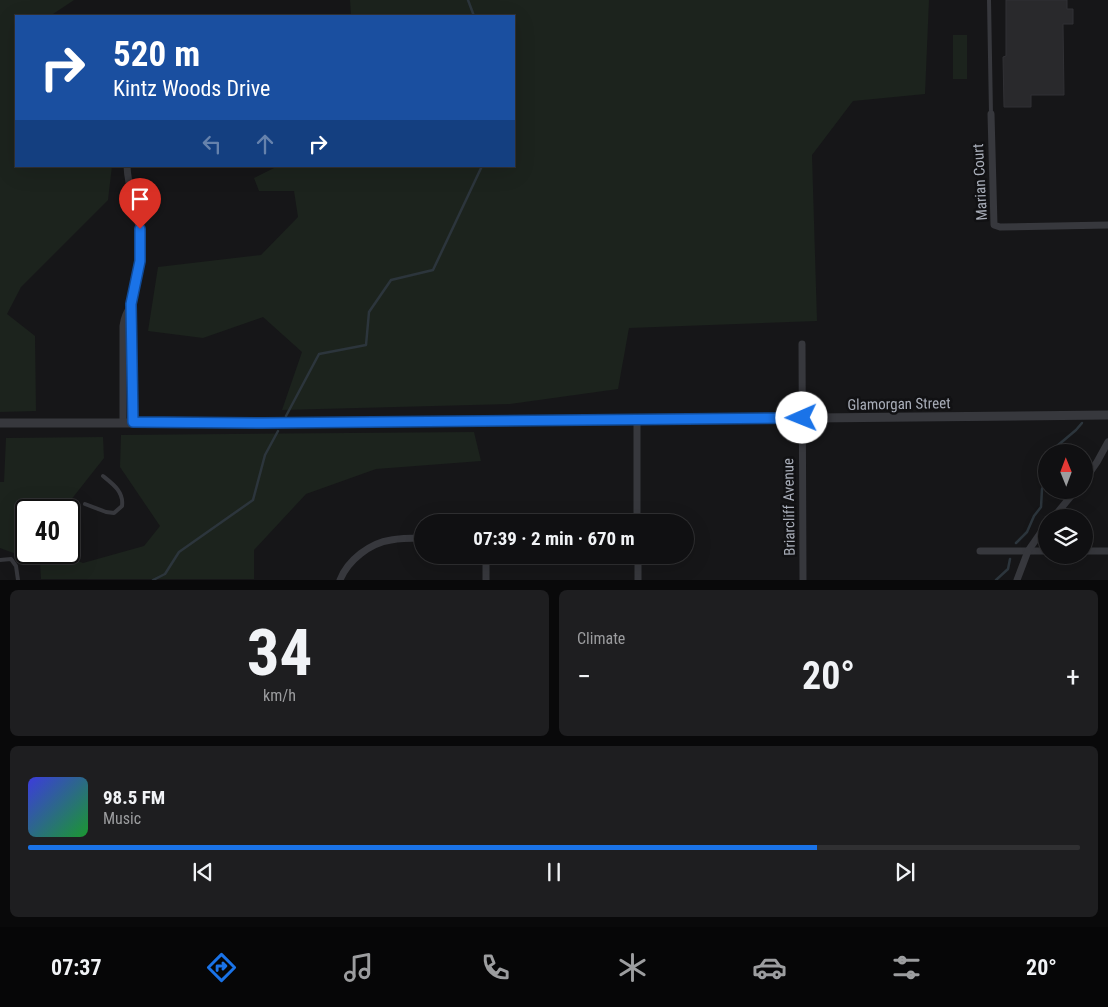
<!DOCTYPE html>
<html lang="en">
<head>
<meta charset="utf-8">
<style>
  :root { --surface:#101012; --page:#1e1e20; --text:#f1f3f6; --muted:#9c9d9f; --line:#303032; --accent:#1a73e8 }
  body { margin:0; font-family:"Roboto Condensed",sans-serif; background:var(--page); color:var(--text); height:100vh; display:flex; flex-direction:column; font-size:19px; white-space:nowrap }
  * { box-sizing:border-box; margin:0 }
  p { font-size:16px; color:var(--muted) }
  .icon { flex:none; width:28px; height:28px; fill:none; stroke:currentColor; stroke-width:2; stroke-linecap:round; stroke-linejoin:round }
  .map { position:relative; height:580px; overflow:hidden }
  .sheet { display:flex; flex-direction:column; gap:10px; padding:10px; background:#09090a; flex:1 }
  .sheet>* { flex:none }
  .banner { position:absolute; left:15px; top:15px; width:500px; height:152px; border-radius:0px; box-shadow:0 5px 20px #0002,0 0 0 1px var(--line); background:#1a4fa0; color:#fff; overflow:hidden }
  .needle { width:32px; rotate:359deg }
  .controls { position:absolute; left:1038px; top:444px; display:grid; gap:10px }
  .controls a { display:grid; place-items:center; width:55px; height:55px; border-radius:50%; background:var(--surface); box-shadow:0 5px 20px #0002,0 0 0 1px var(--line); font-size:25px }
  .speed { position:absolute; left:15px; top:499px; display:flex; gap:10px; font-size:25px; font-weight:700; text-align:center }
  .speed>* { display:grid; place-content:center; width:65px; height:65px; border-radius:50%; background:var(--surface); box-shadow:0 5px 20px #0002,0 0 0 1px var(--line); line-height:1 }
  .speed .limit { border:2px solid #111; border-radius:8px; background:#fff; color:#111 }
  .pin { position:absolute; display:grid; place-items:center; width:42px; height:42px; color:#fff; margin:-51px -21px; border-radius:50% 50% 50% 0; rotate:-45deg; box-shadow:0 0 5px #0007 }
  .pin .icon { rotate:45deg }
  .me { position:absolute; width:55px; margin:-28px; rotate:269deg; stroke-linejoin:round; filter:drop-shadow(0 0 4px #0008) }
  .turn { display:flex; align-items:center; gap:18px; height:105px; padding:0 15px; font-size:22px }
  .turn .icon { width:65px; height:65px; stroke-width:2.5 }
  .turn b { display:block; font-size:35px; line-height:42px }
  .lanes { display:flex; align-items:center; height:48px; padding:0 15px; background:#0003; justify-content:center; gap:25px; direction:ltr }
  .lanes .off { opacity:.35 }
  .big { font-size:38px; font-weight:700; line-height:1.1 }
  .sheet .tile { flex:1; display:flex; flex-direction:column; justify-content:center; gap:8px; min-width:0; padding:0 18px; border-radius:8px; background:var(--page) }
  .sheet .dial { align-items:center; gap:0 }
  .dial b { font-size:65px; line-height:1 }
  .song { display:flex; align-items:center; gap:15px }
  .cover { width:60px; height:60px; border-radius:8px; background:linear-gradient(135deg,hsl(240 70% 55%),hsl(130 70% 35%)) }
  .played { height:5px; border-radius:2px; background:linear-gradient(90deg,var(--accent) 75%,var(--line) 75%) }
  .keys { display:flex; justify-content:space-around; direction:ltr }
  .heat { display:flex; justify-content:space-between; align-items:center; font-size:28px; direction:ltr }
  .sheet .tiles { flex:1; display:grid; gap:10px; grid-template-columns:1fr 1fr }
  .tile:last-child { grid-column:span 2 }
  .trip { position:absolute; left:414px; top:514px; width:280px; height:50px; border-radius:25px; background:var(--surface); box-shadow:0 5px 20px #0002,0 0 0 1px var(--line); font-weight:700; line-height:50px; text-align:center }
  .tab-bar { display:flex; height:80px; justify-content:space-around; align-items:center; background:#060607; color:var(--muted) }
  .tab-bar .icon { width:35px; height:35px }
  .tab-bar .active { color:var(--accent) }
  .tab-bar b { font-size:22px; color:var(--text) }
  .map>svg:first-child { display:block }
  .green { fill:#1c231d }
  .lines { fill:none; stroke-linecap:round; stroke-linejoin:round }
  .stream { stroke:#2c353c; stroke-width:2.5 }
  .building { fill:#29292c; stroke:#303034 }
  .service { stroke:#37383d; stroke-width:4 }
  .minor { stroke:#37383d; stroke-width:7 }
  .tertiary { stroke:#37383d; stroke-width:9 }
  .route-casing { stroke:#114b97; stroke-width:12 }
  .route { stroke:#1a73e8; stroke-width:9 }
  .labels { text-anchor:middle; stroke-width:5; stroke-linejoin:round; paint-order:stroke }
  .street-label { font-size:15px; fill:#a8adb8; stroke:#111113 }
</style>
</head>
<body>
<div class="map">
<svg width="1108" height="580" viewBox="0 0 1108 580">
  <rect width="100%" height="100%" fill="#161618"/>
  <g class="green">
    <polygon points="0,0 74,0 50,16 16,16 16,166 112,166 108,200 21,287 7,314 35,336 36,411 0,412"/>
    <polygon points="350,0 929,0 925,94 853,101 812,155 817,321 629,328 618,389 510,404 282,410 302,352 263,317 203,338 148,331 158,267 261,255 298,217 294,191 259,191 254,178 274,168 274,166 514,166 514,16 351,16"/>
    <rect x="953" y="35" width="14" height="44"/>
    <polygon points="474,432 481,461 376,469 306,494 254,550 254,579 41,579 40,563 0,548 0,482 4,482 6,438 103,437 104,458 63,510 26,510 26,552 59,553 83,563 144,546 160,526 120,467 121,435"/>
  </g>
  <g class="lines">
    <g class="stream">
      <polyline points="468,0 474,16"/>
      <polyline points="286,416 319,354 366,345 369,312 391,280 433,270 482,166"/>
      <polyline points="1057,452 1055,450 1057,446 1076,430 1082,423"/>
      <polyline points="1016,543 1027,532 1034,516 1041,507 1042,489 1046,481"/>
      <polyline points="153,580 165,574 179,552 253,500 265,455 278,431"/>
      <polyline points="996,580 1008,569 1010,559"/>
    </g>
  </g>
  <polygon class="building" points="1006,0 1067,0 1067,9 1073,9 1073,24 1063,24 1064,95 1031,95 1031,107 1004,107 1003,57 1006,56"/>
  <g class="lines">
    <g class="service">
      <polyline points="989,0 991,114"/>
      <path d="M 85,504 L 106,512 L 114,513 L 122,506 C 124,492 113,484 103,476"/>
      <polyline points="0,560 11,559 16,566 18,580"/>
    </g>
    <g class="minor">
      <polyline points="991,114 994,225 1000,227 1108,225"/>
      <polyline points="131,304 132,312 131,360 133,422"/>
      <polyline points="802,344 803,580"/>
      <polyline points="637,420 637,522"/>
      <path d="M 123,422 L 123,326 C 124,317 127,312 131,305 C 137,289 141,263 141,247 C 141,219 128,194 127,166"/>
      <polyline points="1084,481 1097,462 1108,442"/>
      <polyline points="1053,518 1076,490"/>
      <polyline points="980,551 1046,551"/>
      <polyline points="1084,551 1108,551"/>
      <polyline points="638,555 638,580"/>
      <path d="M 340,580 C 348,560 370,543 391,540 C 401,538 412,538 422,538"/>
      <polyline points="486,580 486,555"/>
      <polyline points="1017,580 1028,551 1046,525"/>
    </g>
    <polyline class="tertiary" points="0,423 302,423 1108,415"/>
  </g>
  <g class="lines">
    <g class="route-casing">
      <polyline id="route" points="140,229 140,261 131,304 133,422 263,423 802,418"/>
    </g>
    <use href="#route" class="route"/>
  </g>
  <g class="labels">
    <g class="street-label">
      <text transform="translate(980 182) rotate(-93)" y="5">Marian Court</text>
      <text transform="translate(899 404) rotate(-1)" y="5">Glamorgan Street</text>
      <text transform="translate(789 507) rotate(-91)" y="5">Briarcliff Avenue</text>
    </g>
  </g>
</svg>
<div class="controls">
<a><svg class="needle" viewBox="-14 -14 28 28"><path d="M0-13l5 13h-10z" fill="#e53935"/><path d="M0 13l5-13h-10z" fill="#9c9d9f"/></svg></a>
<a><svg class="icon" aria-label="layers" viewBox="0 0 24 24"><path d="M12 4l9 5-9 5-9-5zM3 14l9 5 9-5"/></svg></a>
</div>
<div class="speed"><div class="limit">40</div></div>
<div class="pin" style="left:140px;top:229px;background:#d93025"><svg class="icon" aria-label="arrive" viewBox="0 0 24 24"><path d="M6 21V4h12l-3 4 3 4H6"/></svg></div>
<svg class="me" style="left:802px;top:418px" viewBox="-20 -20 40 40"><circle r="19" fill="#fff"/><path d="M0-13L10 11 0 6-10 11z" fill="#1a73e8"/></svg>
<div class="trip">07:39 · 2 min · 670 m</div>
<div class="banner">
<div class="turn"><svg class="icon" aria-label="right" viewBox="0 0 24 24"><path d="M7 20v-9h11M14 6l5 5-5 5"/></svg><div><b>520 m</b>Kintz Woods Drive</div></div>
<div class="lanes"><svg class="icon off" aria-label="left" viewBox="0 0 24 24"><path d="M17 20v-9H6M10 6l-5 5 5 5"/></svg><svg class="icon off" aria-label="ahead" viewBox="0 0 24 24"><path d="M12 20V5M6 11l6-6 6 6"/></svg><svg class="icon" aria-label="right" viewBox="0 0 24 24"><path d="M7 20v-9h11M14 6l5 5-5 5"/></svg></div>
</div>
</div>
<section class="sheet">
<div class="tiles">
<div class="tile dial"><b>34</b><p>km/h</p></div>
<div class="tile"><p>Climate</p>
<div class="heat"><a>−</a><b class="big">20°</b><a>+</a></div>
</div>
<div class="tile">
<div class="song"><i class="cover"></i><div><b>98.5 FM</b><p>Music</p></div></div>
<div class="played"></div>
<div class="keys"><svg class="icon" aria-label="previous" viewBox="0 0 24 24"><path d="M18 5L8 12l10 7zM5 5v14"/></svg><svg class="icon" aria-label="pause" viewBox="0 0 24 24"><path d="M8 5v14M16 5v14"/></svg><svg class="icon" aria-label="next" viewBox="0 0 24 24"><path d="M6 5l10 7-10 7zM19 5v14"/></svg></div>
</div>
</div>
</section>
<nav class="tab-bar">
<b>07:37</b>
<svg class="icon active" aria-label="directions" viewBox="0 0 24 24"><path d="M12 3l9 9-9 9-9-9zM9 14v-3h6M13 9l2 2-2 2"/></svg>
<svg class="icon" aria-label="music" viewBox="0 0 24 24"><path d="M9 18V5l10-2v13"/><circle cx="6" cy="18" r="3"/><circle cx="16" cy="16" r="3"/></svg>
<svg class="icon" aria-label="phone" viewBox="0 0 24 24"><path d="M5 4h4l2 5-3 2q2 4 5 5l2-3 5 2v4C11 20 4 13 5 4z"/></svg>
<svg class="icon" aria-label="climate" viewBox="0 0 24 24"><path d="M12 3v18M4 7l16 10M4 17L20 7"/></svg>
<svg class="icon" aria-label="car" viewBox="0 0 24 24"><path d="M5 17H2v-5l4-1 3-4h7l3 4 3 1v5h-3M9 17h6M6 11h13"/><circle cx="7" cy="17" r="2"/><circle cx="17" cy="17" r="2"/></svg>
<svg class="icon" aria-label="filters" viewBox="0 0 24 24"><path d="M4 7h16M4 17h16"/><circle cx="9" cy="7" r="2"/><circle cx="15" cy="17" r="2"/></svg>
<b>20°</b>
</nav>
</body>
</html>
